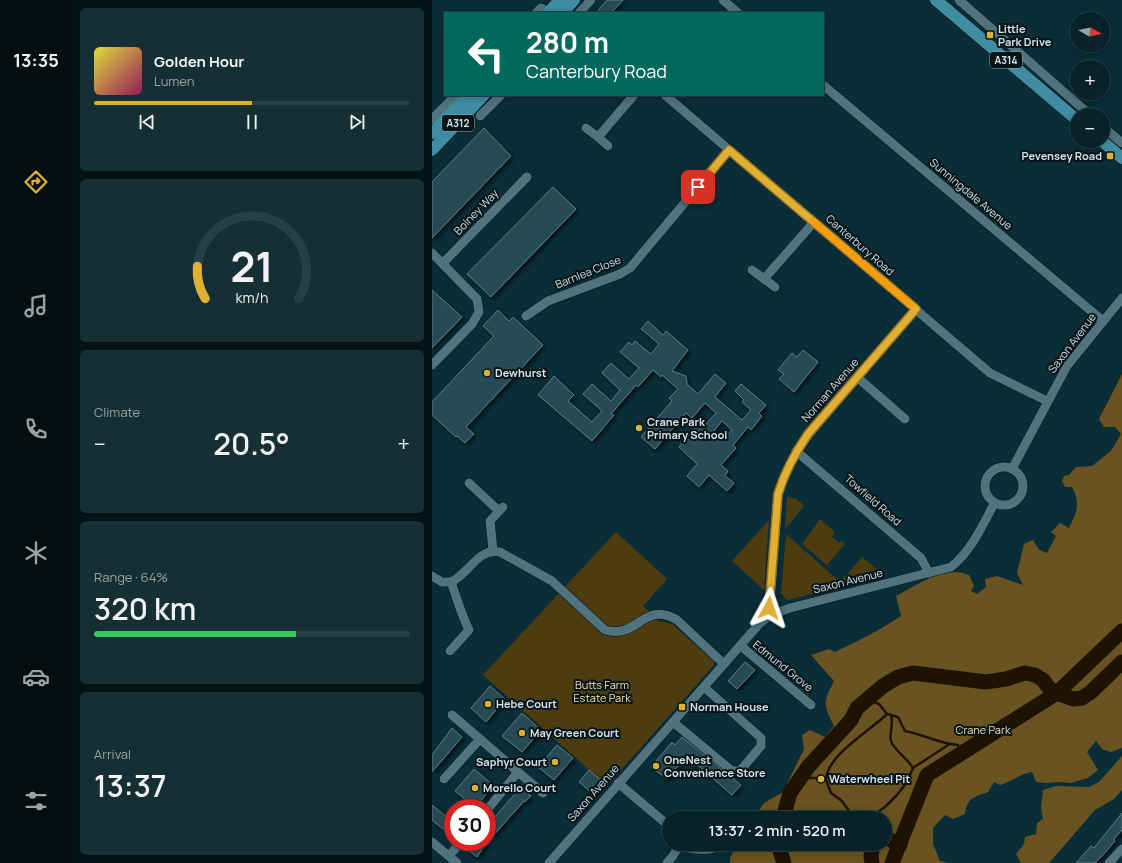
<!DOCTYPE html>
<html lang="en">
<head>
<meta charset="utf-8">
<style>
  :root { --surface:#072229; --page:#152f35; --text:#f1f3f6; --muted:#98a4a8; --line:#283f46; --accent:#e0b034 }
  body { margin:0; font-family:Manrope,sans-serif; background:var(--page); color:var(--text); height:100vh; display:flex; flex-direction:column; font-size:15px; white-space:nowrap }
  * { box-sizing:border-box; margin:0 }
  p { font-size:13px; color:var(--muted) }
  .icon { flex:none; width:22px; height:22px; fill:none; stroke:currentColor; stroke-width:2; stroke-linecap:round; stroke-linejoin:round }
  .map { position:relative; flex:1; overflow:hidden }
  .drawer { display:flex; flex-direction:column; gap:8px; padding:8px; background:#041317; width:360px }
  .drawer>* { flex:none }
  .guide { position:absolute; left:12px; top:12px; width:380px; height:84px; border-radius:0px; box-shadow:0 2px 10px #0003,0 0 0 1px var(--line); background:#00695c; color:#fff; overflow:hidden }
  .needle { width:26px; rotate:100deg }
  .buttons { position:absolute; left:638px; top:12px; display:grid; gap:8px }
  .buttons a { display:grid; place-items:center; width:40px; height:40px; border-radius:50%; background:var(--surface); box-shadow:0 2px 10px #0003,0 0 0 1px var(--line); font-size:20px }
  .speed { position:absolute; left:12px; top:799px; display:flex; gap:8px; font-size:20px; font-weight:700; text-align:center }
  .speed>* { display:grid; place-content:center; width:52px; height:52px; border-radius:50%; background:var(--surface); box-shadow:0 2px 10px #0003,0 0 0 1px var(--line); line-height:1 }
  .speed .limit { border:6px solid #d22; background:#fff; color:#111 }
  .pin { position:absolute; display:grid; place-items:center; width:34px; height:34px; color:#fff; margin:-17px; border-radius:8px; box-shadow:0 2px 6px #0006 }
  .me { position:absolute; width:44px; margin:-22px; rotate:5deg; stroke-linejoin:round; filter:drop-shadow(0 0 3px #0008) }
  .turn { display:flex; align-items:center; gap:14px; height:84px; padding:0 16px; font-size:18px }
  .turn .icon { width:52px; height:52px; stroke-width:2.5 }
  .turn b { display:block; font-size:28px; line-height:34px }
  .big { font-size:30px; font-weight:600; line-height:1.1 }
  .drawer .widget { flex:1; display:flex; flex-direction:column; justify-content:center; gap:6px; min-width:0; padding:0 14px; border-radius:6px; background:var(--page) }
  .drawer .dial { align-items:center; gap:0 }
  .dial svg { height:104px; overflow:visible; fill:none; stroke:var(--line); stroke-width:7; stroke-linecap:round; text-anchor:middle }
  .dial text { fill:var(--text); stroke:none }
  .song { display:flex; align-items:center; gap:12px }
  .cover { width:48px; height:48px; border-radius:6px; background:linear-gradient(135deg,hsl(60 70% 55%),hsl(330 70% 35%)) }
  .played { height:4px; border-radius:2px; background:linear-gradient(90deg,var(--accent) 50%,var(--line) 50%) }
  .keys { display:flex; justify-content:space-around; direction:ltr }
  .heat { display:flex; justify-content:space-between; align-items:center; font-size:22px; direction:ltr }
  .charge { height:6px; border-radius:3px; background:linear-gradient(90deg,#34c759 64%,var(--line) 0) }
  .trip { position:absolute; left:230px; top:811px; width:230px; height:40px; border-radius:20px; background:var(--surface); box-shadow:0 2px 10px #0003,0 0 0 1px var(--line); font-weight:600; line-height:40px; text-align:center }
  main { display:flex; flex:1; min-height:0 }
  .menu { display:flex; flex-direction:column; width:72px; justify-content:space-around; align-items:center; background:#030e10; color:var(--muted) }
  .menu .icon { width:28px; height:28px }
  .menu .selected { color:var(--accent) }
  .menu b { font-size:18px; color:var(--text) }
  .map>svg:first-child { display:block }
  .green { fill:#4e3c11 }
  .forest { fill:#685321 }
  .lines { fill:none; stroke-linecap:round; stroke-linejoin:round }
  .stream { stroke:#1d1300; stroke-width:2.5 }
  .river { stroke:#1d1300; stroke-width:15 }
  .building { fill:#284b55; stroke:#597d87; fill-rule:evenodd; filter:url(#shadow) }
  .minor-casing { stroke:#00151c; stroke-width:10 }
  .major-casing { stroke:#00151c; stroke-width:13 }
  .minor { stroke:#50737e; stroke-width:9 }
  .major { stroke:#408da2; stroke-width:12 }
  .route-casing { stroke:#927222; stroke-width:10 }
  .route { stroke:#e0b034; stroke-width:7 }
  .slow { stroke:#f59e0b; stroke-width:7 }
  .poi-dot { fill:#e0b034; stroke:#061418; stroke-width:1.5 }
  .labels { text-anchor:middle; stroke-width:4; stroke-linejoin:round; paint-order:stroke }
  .shield { fill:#061418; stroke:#93a5aa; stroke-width:1 }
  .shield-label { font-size:10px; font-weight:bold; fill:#d0e3e9 }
  .poi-label { font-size:11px; font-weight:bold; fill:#d0e3e9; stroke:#061418; text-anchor:start }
  .street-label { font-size:11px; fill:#d0e3e9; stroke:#061418 }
  .park-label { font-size:11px; fill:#fbdfa3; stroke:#061418 }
</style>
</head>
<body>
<main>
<nav class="menu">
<b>13:35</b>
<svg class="icon selected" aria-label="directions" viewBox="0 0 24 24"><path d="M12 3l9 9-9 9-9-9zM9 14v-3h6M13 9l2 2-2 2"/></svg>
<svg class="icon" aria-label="music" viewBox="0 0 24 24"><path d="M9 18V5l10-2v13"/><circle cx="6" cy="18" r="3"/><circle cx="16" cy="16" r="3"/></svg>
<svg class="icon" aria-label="phone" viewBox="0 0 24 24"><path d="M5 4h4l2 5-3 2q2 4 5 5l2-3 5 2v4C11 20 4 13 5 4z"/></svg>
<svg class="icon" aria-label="climate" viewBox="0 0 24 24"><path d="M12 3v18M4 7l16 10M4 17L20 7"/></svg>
<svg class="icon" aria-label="car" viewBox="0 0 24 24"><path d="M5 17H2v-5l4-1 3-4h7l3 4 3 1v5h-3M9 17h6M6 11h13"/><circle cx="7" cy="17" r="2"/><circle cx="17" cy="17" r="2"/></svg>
<svg class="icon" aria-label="filters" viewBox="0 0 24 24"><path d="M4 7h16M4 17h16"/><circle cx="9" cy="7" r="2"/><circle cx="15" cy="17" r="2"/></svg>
</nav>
<section class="drawer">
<div class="widget">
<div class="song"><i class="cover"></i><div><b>Golden Hour</b><p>Lumen</p></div></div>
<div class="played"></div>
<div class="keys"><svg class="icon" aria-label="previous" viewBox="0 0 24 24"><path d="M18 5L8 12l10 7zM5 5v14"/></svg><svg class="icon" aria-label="pause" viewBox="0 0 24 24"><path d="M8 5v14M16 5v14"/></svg><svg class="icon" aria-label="next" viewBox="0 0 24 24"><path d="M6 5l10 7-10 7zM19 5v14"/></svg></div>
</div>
<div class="widget dial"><svg viewBox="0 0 100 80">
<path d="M14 69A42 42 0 1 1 86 69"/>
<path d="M14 69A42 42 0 0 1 8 44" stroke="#e0b034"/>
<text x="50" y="56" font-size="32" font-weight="700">21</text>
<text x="50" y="72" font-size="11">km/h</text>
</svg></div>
<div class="widget"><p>Climate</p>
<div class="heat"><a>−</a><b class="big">20.5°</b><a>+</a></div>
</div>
<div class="widget"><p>Range · 64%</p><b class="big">320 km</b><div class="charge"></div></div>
<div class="widget"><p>Arrival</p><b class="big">13:37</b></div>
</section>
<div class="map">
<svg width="690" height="863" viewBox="0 0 690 863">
  <defs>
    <filter id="shadow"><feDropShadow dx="2.5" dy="2.5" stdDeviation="2" flood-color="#0009"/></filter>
  </defs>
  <rect width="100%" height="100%" fill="#092e37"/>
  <g class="green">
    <polygon points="355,497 365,499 372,506 353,529"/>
    <polygon points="388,519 403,532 400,537 407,543 409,541 413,544 395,565 370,544"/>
    <polygon points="337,520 332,590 300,561"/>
    <polygon points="184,532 235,579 211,606 227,621 240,624 282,661 282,665 175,786 51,675"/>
    <polygon points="354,534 408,582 430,557 448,572 448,577 355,600 349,593"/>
  </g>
  <g class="forest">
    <path d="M 690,374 L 690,748 L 679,752 L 670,749 L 664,741 L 655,752 L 666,770 L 656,778 L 639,783 L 627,782 L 614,783 L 604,782 L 600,772 C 587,774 580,782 568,785 L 562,782 L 556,792 C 542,797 535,798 533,814 L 521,819 L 513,815 L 501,828 L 501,844 L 508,861 L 517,863 L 298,863 L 298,858 L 305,844 L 453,844 L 453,818 L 322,818 L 332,803 L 351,792 L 372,749 L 370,735 L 378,730 L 393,737 L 402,726 C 391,703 391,703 402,681 L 379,655 L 397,649 L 403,652 C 426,641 448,630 469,616 L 464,596 C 486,585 512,564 537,575 L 542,586 L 539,591 L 545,594 L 554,587 L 553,579 L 565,576 L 591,585 L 585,573 L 592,544 L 601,540 L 607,550 L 615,553 L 624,536 L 619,532 L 628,523 L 637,528 C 645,511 649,504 640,487 L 633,487 L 630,481 L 632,476 L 637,475 L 644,467 L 660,466 L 679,451 L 689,434 L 683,427 L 672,427 L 667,419 Z"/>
    <polygon points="690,756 690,790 682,799 663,810 617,863 589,863 584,854 592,844 593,837 604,834 605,823 611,819 609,808 611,790 624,786 657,787 667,782"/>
  </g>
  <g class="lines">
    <g class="stream">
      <path d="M 436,699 L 447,704 L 455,714 L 466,717 L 473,731 C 491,734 507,744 526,745 L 527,749"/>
      <path d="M 459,715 C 462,724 457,733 459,741 C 461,749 476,759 481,768"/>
      <polyline points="368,778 384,778 394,780 399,793 410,801 417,811 438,817 453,807 465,795 475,782 481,768 516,745"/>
      <path d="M 394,780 C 394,756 439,730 455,714"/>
    </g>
    <g class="river">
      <polyline points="351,818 358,793 376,767 419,720 425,708 451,686 466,677 481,673 554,682 574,679 593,673 603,675 611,680 617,688 625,693 641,699 650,698 659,692 690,662"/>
      <polyline points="453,837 468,845"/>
      <polyline points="349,844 348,851 352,863"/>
      <polyline points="440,863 439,856 441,844"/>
      <polyline points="460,863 495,775 625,693 690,631"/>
    </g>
  </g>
  <g class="building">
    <polygon points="175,0 191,0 179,13 164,13"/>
    <polygon points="52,128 79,156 0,238 0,182"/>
    <polygon points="121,187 144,209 59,297 35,274"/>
    <polygon points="0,290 30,317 0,348"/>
    <polygon points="66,310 77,321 81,317 111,345 34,427 42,434 33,443 25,436 24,437 0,415 0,402 62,336 51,326"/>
    <path d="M 216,321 L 231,335 L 234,331 L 256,350 L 240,371 L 254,376 L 255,384 L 266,394 L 283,374 L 294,383 L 283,397 L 310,420 L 319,410 L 310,402 L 312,400 L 303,391 L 309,384 L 334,405 L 327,413 L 330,416 L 319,430 L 316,427 L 301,445 L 304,448 L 289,465 L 296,471 L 293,476 L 302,483 L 295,491 L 277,475 L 267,487 L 255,476 L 265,464 L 247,447 L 269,421 L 273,425 L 284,413 L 273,403 L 260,418 L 254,413 L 223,449 L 209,437 L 240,401 L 237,398 L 246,389 L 230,375 L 229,377 L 221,370 L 206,387 L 204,385 L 179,414 L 182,415 L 160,441 L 106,395 L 122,376 L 142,395 L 136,401 L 160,422 L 170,411 L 151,394 L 160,384 L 179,401 L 188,390 L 170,373 L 179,363 L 197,379 L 207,368 L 188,352 L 197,342 L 200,345 L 203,341 L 219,354 L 227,344 L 209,329 ZM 290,421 L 300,430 L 291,440 L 281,432 Z"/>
    <polygon points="371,350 386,362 362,392 347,379 352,374 346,370 360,353 365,357"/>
    <polygon points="313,662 323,670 305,689 296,681"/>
    <polygon points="58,686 73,699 54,722 39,708"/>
    <polygon points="90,713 109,730 90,752 70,736"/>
    <polygon points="20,728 30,737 0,772 0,755"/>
    <polygon points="250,737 309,785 300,795 255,756 235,779 219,767 240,742 243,745"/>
    <polygon points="125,745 141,758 122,780 106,767"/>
    <polygon points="42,769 62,786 43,807 23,791"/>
    <polygon points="157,770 170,781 160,793 147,782"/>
    <polygon points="88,788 99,796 93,802 92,801 61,836 55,831 55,826"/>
    <polygon points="0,805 17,819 21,814 21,837 0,820"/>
    <polygon points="690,813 690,830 682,839 683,841 671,855 663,863 644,863 659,846 662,848"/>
    <polygon points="41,842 55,842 45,857 35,849"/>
  </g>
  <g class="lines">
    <g class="minor-casing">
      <g id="minor">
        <polyline points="291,0 306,13"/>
        <polyline points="527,0 658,115"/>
        <polyline points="104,13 109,8 119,13"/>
        <polyline points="147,13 159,0"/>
        <polyline points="391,85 671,321"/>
        <polyline points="233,95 558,373 615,401"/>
        <polyline points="48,116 69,95"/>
        <polyline points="0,119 24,95"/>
        <polyline points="671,127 690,143"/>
        <polyline points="154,128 166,137"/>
        <polyline points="176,146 166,137 202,95"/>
        <polyline points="0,253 45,299 47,312 40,324 0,365"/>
        <polyline points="11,263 95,177"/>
        <polyline points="320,270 343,287"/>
        <polyline points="332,279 382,222"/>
        <polyline points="94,316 116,301 188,274 198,268 297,150"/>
        <polyline points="425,377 473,419"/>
        <polyline points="364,451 489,558 497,573"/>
        <circle cx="572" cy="486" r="19"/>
        <polyline points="580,469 635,366 690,298"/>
        <polyline points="37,483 67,511"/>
        <polyline points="61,550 58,521 71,507"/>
        <path d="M 0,576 L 10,582 L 19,582 C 25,598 29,614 37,630 L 18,651"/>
        <path d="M 19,582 C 38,573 45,548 68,552 L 120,581 L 173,630 C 206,640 211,600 245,620 L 292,664"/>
        <path d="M 339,615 L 337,612 L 346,494 C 353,471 363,453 377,434 L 484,309"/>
        <polyline points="309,646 379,705"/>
        <polyline points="20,715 48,739"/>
        <polyline points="241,722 300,771 308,771 329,746 329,738 272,687"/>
        <polyline points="86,772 111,793"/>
        <polyline points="12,779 48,739 86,772 55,810"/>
        <polyline points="186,783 237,826"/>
        <polyline points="0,842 25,863"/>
        <path d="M 248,846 C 261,849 279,853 291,844"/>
        <polyline points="17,856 29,842"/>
        <path d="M 117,863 L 328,623 L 339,615 L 358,608 L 519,567 C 540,550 550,526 562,504"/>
        <polyline points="235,863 241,856 248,844"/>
        <polyline points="677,863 690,849"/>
      </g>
    </g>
    <g class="major-casing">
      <g id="major">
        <polyline points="504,0 645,120"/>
        <polyline points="116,13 128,0"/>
        <polyline points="130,13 142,0"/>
        <polyline points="0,133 37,95"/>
        <polyline points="670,141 690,158"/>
        <polyline points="0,150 52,95"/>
      </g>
    </g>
    <use href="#minor" class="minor"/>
    <use href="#major" class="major"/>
  </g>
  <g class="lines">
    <g class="route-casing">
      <path id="route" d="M 266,187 L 297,150 L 484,309 L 376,434 C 363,453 353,471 346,494 L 337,608"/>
    </g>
    <use href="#route" class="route"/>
    <polyline class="slow" points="381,221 478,304"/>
  </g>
  <g class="poi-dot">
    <rect x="554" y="31" width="8" height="8" rx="2"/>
    <rect x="674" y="152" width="8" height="8" rx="2"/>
    <circle cx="55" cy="373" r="4"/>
    <circle cx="207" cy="428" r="4"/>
    <circle cx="56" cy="704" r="4"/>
    <rect x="246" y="703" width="8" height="8" rx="2"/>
    <circle cx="90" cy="733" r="4"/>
    <circle cx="123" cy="762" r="4"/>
    <circle cx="224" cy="766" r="4"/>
    <circle cx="389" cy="779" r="4"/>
    <circle cx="43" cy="788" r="4"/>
  </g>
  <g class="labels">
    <g class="shield">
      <rect x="558" y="52" width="32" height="16" rx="3"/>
      <rect x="10" y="115" width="32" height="16" rx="3"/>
    </g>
    <g class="shield-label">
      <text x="574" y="64">A314</text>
      <text x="26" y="127">A312</text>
    </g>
    <g class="poi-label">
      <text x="566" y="33">Little<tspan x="566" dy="13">Park Drive</tspan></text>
      <text x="670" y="160" text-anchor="end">Pevensey Road</text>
      <text x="63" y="377">Dewhurst</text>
      <text x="215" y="426">Crane Park<tspan x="215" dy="13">Primary School</tspan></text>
      <text x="64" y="708">Hebe Court</text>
      <text x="258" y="711">Norman House</text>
      <text x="98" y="737">May Green Court</text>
      <text x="232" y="764">OneNest<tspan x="232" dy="13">Convenience Store</tspan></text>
      <text x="115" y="766" text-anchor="end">Saphyr Court</text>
      <text x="397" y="783">Waterwheel Pit</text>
      <text x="51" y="792">Morello Court</text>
    </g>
    <g class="street-label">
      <text transform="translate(539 194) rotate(40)" y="4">Sunningdale Avenue</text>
      <text transform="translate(44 212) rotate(-46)" y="4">Bolney Way</text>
      <text transform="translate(428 245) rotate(41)" y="4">Canterbury Road</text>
      <text transform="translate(156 272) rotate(-22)" y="4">Barnlea Close</text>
      <text transform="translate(640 343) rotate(-53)" y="4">Saxon Avenue</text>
      <text transform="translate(398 390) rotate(-49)" y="4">Norman Avenue</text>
      <text transform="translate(441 500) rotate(41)" y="4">Towfield Road</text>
      <text transform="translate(416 581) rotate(-14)" y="4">Saxon Avenue</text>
      <text transform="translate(351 666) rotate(39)" y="4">Edmund Grove</text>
      <text transform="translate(161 793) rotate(-49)" y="4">Saxon Avenue</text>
    </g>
    <g class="park-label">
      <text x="170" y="689">Butts Farm<tspan x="170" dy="13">Estate Park</tspan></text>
      <text x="551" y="734">Crane Park</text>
    </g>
  </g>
</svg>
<div class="buttons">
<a><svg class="needle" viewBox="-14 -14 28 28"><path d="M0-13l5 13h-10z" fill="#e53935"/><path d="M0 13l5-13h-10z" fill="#98a4a8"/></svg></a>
<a>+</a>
<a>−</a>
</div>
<div class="speed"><div class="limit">30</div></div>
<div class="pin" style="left:266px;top:187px;background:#d93025"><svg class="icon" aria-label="arrive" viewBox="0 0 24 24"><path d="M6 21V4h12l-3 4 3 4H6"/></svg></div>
<svg class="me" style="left:337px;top:608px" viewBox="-20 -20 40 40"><path d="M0-17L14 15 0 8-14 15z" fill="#e0b034" stroke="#fff" stroke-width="4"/></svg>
<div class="trip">13:37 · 2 min · 520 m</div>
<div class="guide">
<div class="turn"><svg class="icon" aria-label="left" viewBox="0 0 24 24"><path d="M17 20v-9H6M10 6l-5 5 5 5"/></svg><div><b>280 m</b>Canterbury Road</div></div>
</div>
</div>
</main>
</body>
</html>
